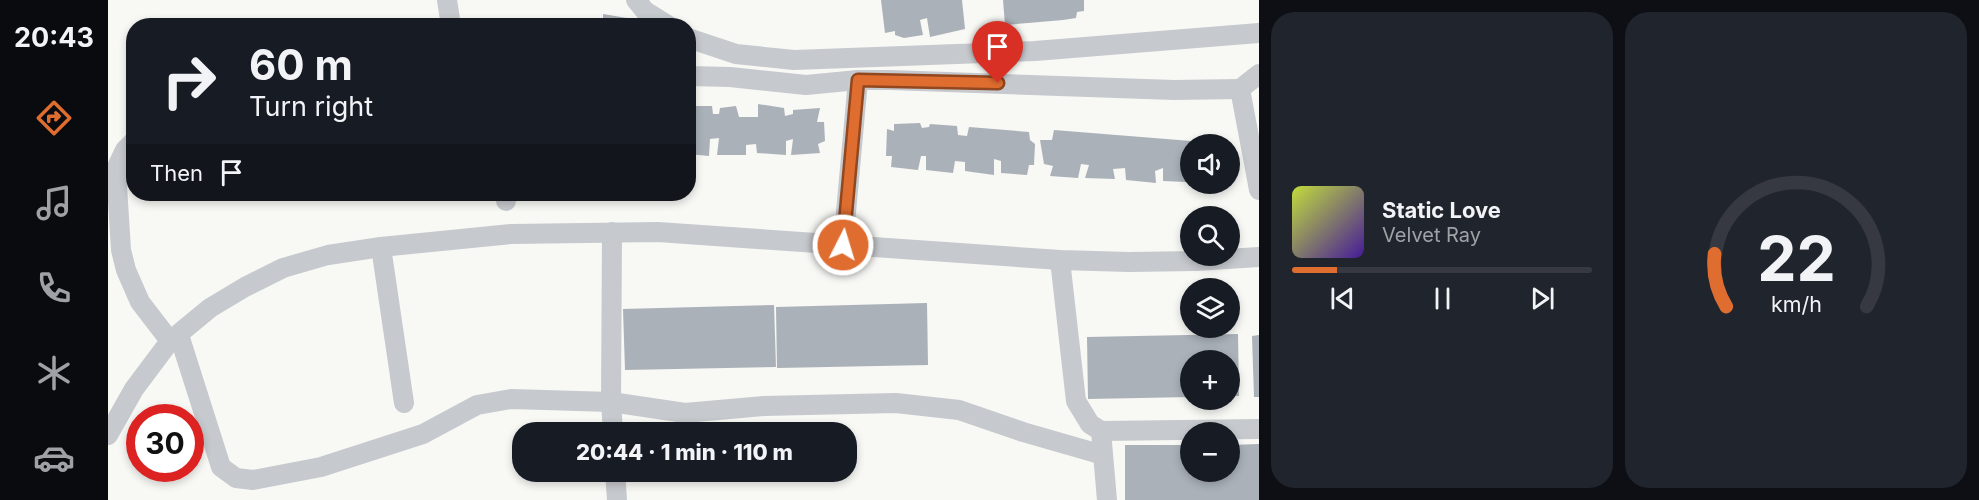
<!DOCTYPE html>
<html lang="en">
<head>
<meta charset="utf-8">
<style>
  :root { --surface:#171b24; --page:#20242c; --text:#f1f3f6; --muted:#9ea1a6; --line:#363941; --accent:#df6d2f }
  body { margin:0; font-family:Inter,sans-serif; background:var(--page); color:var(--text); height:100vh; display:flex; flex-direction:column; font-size:22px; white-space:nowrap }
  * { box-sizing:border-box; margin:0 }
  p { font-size:20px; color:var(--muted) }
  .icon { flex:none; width:33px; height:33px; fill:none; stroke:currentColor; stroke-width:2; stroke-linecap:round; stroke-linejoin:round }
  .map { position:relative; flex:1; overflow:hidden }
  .panel { display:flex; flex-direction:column; gap:12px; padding:12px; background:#0d0f14; width:720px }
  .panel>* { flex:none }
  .hud { position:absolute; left:18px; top:18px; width:570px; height:183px; border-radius:24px; box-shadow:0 3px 9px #0003; background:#171b24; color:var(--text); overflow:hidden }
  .controls { position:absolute; left:1072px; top:134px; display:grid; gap:12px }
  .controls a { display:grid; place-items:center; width:60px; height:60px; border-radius:50%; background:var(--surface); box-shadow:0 3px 9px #0003; font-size:30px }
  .speed { position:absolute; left:18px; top:404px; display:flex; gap:12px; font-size:30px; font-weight:700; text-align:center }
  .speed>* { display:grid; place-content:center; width:78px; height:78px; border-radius:50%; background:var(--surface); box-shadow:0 3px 9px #0003; line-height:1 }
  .speed .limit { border:9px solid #d22; background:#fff; color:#111 }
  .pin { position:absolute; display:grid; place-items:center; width:51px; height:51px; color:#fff; margin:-62px -26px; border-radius:50% 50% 50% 0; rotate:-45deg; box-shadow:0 0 6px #0007 }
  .pin .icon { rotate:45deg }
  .me { position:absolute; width:66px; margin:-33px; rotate:5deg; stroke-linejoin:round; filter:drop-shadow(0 0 4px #0008) }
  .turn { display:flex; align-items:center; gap:21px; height:126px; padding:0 24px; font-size:27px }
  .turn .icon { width:78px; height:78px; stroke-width:2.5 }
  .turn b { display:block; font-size:42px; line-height:51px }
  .then { display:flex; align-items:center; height:57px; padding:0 24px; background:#0003; gap:12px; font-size:22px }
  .panel .widget { flex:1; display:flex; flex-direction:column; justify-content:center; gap:9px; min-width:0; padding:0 21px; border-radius:24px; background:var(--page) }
  .panel .dial { align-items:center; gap:0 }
  .dial svg { height:156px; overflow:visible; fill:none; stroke:var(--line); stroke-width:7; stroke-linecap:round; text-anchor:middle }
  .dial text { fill:var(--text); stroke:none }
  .song { display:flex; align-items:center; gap:18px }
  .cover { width:72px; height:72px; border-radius:9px; background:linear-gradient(135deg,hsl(70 70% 55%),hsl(260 70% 35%)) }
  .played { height:6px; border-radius:3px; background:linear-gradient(90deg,var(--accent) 15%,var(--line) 15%) }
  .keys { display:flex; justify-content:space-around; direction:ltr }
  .panel .tiles { flex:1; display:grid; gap:12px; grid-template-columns:repeat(2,1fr) }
  .trip { position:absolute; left:404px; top:422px; width:345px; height:60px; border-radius:24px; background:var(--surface); box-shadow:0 3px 9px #0003; font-weight:800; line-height:60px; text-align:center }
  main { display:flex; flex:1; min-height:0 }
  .dock { display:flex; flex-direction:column; width:108px; justify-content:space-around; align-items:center; background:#090b0e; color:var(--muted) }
  .dock .icon { width:42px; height:42px }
  .dock .selected { color:var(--accent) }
  .dock b { font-size:27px; color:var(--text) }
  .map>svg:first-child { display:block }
  .building { fill:#aab1b8 }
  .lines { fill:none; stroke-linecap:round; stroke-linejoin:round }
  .minor { stroke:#c6c9cd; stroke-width:20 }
  .route-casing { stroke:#91471f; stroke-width:15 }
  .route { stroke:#df6d2f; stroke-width:10 }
</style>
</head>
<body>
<main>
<nav class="dock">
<b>20:43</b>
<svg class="icon selected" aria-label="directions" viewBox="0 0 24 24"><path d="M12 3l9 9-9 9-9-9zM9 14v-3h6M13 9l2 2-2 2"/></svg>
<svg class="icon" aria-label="music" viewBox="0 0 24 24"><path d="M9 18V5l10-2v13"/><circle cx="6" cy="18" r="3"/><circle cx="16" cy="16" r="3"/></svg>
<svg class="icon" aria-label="phone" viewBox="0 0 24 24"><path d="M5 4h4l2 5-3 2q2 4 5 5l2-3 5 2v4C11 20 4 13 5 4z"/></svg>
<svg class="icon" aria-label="climate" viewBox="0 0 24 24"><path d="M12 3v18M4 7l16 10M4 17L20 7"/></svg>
<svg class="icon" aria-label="car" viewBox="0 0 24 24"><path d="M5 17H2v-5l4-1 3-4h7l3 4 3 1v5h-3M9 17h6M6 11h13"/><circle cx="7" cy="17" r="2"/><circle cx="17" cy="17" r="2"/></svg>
</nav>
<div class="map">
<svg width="1151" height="500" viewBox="0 0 1151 500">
  <rect width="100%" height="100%" fill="#f8f8f5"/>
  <g class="building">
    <polygon points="773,0 854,0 857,29 822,37 819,18 812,20 815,35 796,38 787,35 787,31 777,33"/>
    <polygon points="895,0 976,0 976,11 969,12 968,18 955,20 897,25"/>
    <polygon points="495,14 519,18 520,26 495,26"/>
    <polygon points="650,104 676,108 677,116 685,114 685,110 712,108 709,122 716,122 717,141 710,144 712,153 683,155 685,139 678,141 678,155 649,153 648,144 638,145 638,155 609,155 611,138 602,139 601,156 580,154 580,106 604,106 605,114 611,114 612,108 628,106 631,117 650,117"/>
    <polygon points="812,123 814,128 821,127 822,124 849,126 850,135 859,136 861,127 921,132 922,140 927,144 926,165 921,165 919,175 893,173 893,161 886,159 886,175 857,171 857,162 847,161 845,173 818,170 818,156 813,156 810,170 783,167 784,156 778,156 779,129 786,131 786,124"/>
    <polygon points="946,130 1083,141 1083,168 1078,169 1078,182 1055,181 1055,168 1047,171 1048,183 1018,180 1017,168 1005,169 1007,179 977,178 981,165 973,164 970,178 942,176 945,166 936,164 932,140 944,140"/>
    <polygon points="819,303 820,365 669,368 668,307"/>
    <polygon points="666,305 668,367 517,370 515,309"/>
    <polygon points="1130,334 1131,396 1122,396 1122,360 1083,360 1083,397 980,399 979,337"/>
    <polygon points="1151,335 1151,397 1146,397 1144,336"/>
    <polygon points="1151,444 1151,500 1017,500 1017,445 1083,445 1083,471 1122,471 1122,445"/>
  </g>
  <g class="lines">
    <g class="minor">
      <polyline points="339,0 343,26"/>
      <polyline points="528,0 537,11 561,26"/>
      <polyline points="580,38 628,54 686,60 927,51 1151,33"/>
      <polyline points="1151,74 1132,89 1151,190"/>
      <polyline points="580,76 622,77 698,85 750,80 782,80 1066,90 1132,89"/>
      <polyline points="26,141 17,150 8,169 13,250 18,270 32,302 62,341"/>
      <polyline points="398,201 398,194"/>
      <polyline points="504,232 503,402 505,432"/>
      <polyline points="735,245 750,80"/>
      <polyline points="273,247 296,403"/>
      <polyline points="952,260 968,401 982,424 993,431 999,500"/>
      <polyline points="71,335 113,467 128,478 145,480 213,467 315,434 369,405 403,399 503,402 577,413 656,406 788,403 851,410 915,432 995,455"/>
      <polyline points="993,431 1151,429"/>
      <polyline points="0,435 26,389 62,341 102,308 137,287 175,268 220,255 273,247 403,234 550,232 952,260 1021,262 1088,261 1151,257"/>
      <polyline points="507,471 509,500"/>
    </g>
  </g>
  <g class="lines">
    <g class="route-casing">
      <polyline id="route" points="735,245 750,80 890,83"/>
    </g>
    <use href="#route" class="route"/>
  </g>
</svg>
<div class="controls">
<a><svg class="icon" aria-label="sound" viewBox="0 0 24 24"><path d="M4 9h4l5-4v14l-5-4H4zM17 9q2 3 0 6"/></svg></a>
<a><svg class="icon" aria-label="search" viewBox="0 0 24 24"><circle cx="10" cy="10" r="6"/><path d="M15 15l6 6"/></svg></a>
<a><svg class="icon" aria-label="layers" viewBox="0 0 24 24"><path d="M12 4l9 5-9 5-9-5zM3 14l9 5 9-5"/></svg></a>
<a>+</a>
<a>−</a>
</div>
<div class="speed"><div class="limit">30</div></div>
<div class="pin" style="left:890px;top:83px;background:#d93025"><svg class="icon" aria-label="arrive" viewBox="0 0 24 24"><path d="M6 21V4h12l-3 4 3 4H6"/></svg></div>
<svg class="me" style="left:735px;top:245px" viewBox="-20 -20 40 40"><circle r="17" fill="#df6d2f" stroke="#fff" stroke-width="3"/><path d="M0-11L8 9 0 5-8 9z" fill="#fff"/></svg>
<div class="trip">20:44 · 1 min · 110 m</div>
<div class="hud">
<div class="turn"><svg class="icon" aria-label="right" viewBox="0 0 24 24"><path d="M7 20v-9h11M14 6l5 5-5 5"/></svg><div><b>60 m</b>Turn right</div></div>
<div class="then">Then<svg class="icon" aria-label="arrive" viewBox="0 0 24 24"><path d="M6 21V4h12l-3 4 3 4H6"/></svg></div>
</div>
</div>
<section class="panel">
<div class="tiles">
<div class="widget">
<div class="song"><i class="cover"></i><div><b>Static Love</b><p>Velvet Ray</p></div></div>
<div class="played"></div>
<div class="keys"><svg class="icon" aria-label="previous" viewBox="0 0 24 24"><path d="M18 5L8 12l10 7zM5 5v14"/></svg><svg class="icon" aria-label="pause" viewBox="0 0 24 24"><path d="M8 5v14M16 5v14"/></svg><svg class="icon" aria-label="next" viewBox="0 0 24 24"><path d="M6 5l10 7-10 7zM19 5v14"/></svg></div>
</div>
<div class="widget dial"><svg viewBox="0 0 100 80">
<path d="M14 69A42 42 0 1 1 86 69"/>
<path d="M14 69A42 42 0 0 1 8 42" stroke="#df6d2f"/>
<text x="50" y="56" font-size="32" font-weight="700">22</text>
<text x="50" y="72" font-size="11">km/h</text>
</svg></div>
</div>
</section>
</main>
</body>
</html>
